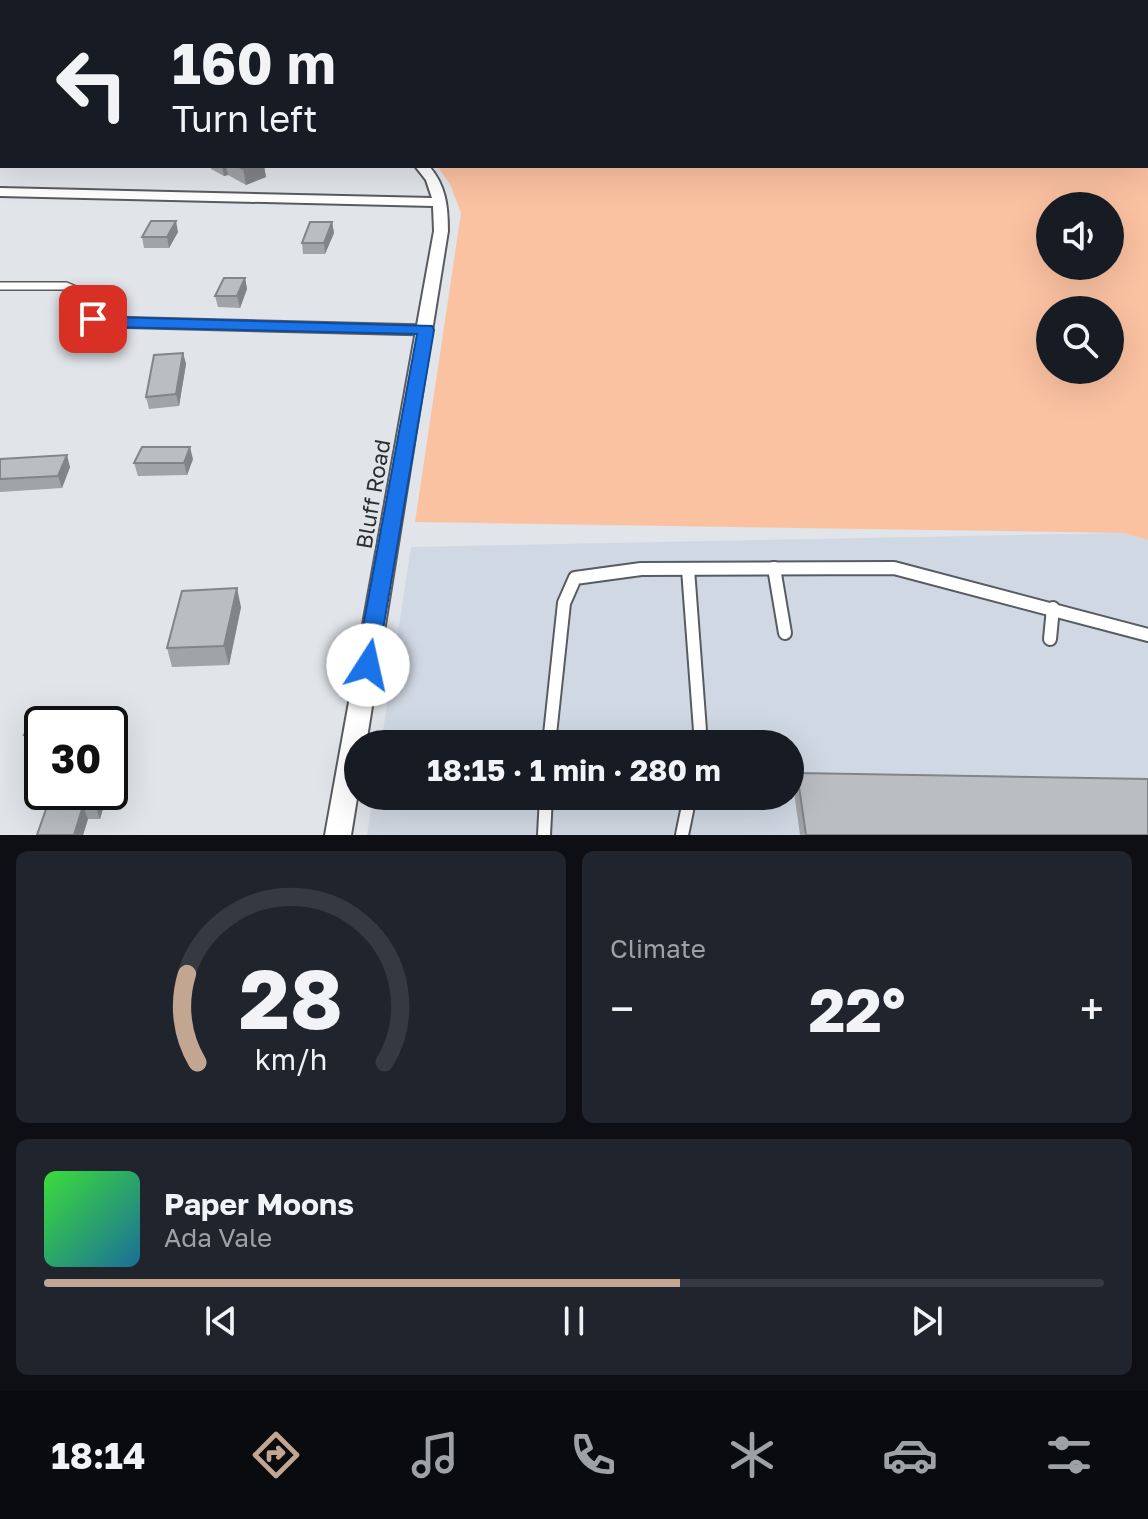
<!DOCTYPE html>
<html lang="en">
<head>
<meta charset="utf-8">
<style>
  :root { --surface:#171b24; --page:#20242c; --text:#f1f3f6; --muted:#9ea1a6; --line:#363941; --accent:#c3a692 }
  body { margin:0; font-family:"Golos Text",sans-serif; background:var(--page); color:var(--text); height:100vh; display:flex; flex-direction:column; font-size:30px; white-space:nowrap }
  * { box-sizing:border-box; margin:0 }
  p { font-size:26px; color:var(--muted) }
  .icon { flex:none; width:44px; height:44px; fill:none; stroke:currentColor; stroke-width:2; stroke-linecap:round; stroke-linejoin:round }
  .map { position:relative; height:835px; overflow:hidden }
  .details { display:flex; flex-direction:column; gap:16px; padding:16px; background:#0d0f14; flex:1 }
  .details>* { flex:none }
  .guide { position:absolute; left:0px; top:0px; width:1148px; height:168px; box-shadow:0 8px 32px #0002; background:#171b24; color:var(--text); overflow:hidden }
  .controls { position:absolute; left:1036px; top:192px; display:grid; gap:16px }
  .controls a { display:grid; place-items:center; width:88px; height:88px; border-radius:50%; background:var(--surface); box-shadow:0 8px 32px #0002; font-size:40px }
  .speed { position:absolute; left:24px; top:706px; display:flex; gap:16px; font-size:40px; font-weight:700; text-align:center }
  .speed>* { display:grid; place-content:center; width:104px; height:104px; border-radius:50%; background:var(--surface); box-shadow:0 8px 32px #0002; line-height:1 }
  .speed .limit { border:4px solid #111; border-radius:12px; background:#fff; color:#111 }
  .pin { position:absolute; display:grid; place-items:center; width:68px; height:68px; color:#fff; margin:-34px; border-radius:16px; box-shadow:0 4px 12px #0006 }
  .me { position:absolute; width:88px; margin:-44px; rotate:10deg; stroke-linejoin:round; filter:drop-shadow(0 0 6px #0008) }
  .turn { display:flex; align-items:center; gap:28px; height:168px; padding:0 40px; font-size:36px }
  .turn .icon { width:104px; height:104px; stroke-width:2.5 }
  .turn b { display:block; font-size:56px; line-height:68px }
  .big { font-size:60px; font-weight:700; line-height:1.1 }
  .details .tile { flex:1; display:flex; flex-direction:column; justify-content:center; gap:12px; min-width:0; padding:0 28px; border-radius:12px; background:var(--page) }
  .details .dial { align-items:center; gap:0 }
  .dial svg { height:208px; overflow:visible; fill:none; stroke:var(--line); stroke-width:7; stroke-linecap:round; text-anchor:middle }
  .dial text { fill:var(--text); stroke:none }
  .song { display:flex; align-items:center; gap:24px }
  .cover { width:96px; height:96px; border-radius:12px; background:linear-gradient(135deg,hsl(120 70% 55%),hsl(200 70% 35%)) }
  .played { height:8px; border-radius:4px; background:linear-gradient(90deg,var(--accent) 60%,var(--line) 60%) }
  .keys { display:flex; justify-content:space-around; direction:ltr }
  .heat { display:flex; justify-content:space-between; align-items:center; font-size:44px; direction:ltr }
  .details .tiles { flex:1; display:grid; gap:16px; grid-template-columns:1fr 1fr }
  .tile:last-child { grid-column:span 2 }
  .trip { position:absolute; left:344px; top:730px; width:460px; height:80px; border-radius:40px; background:var(--surface); box-shadow:0 8px 32px #0002; font-weight:700; line-height:80px; text-align:center }
  .tabs { display:flex; height:128px; justify-content:space-around; align-items:center; background:#090b0e; color:var(--muted) }
  .tabs .icon { width:56px; height:56px }
  .tabs .selected { color:var(--accent) }
  .tabs b { font-size:36px; color:var(--text) }
  .map>svg:first-child { display:block }
  .built { fill:#d0d8e3 }
  .green { fill:#fbc2a1; fill-rule:evenodd }
  .lines { fill:none; stroke-linecap:round; stroke-linejoin:round }
  .service-far2-casing { stroke:#585b5f; stroke-width:10 }
  .service-far1-casing { stroke:#585b5f; stroke-width:13 }
  .service-casing { stroke:#585b5f; stroke-width:16 }
  .minor-casing { stroke:#585b5f; stroke-width:4 }
  .service-far2 { stroke:#fff; stroke-width:7 }
  .service-far1 { stroke:#fff; stroke-width:9 }
  .service { stroke:#fff; stroke-width:12 }
  .minor { fill:#fff; fill-rule:evenodd }
  .wall { fill:#a0a3a7 }
  .shaded-wall { fill:#828488 }
  .building { fill:#babdc2; stroke:#828488; stroke-width:2 }
  .route { fill:#1a73e8; stroke:#114b97; stroke-width:2 }
  .labels { text-anchor:middle; stroke-width:6; stroke-linejoin:round; paint-order:stroke }
  .street-label { font-size:22px; fill:#2d2e30; stroke:#e1e4e9 }
</style>
</head>
<body>
<div class="map">
<svg width="1148" height="835" viewBox="0 0 1148 835">
  <rect width="100%" height="100%" fill="#e1e4e9"/>
  <polygon class="built" points="1124,533 1148,540 1148,835 367,835 373,796 790,796 790,744 381,744 411,547"/>
  <g class="green">
    <polygon points="263,0 796,0 801,2 265,2"/>
    <path d="M 864,0 L 1148,0 L 1148,540 L 1124,533 L 415,522 L 461,213 L 450,184 L 437,166 L 1146,166 L 1146,2 ZM 1110,206 L 1110,266 L 1050,266 L 1050,206 ZM 1050,310 L 1110,310 L 1110,370 L 1050,370 Z"/>
  </g>
  <g class="lines">
    <g class="service-far2-casing">
      <polyline id="service-far2" points="0,286 66,286 85,294 87,308 95,319"/>
    </g>
    <g class="service-far1-casing">
      <polyline id="service-far1" points="92,317 108,322 426,330"/>
    </g>
    <g class="service-casing">
      <g id="service">
        <polyline points="774,568 785,633"/>
        <polyline points="688,569 701,744"/>
        <polyline points="1050,639 1053,608"/>
        <polyline points="549,744 564,603 575,578 641,569 894,568 1148,635"/>
        <polyline points="544,835 546,796"/>
        <polyline points="682,835 690,796"/>
      </g>
    </g>
    <g class="minor-casing">
      <g id="minor">
        <polygon points="248,0 259,0 260,2 249,2"/>
        <path d="M 415,166 L 429,166 C 446,186 448,206 448,231 L 366,744 L 358,744 L 358,792 L 351,835 L 325,835 L 434,231 L 433,206 L 0,196 L 0,188 L 432,198 L 426,180 Z"/>
      </g>
    </g>
    <use href="#service-far2" class="service-far2"/>
    <use href="#service-far1" class="service-far1"/>
    <use href="#service" class="service"/>
    <use href="#minor" class="minor"/>
  </g>
  <g class="wall">
    <polygon points="211,166 264,166 266,177 246,185 228,175 224,176 211,169"/>
    <polygon points="332,222 334,233 325,254 303,254 302,243"/>
    <polygon points="178,232 169,248 144,248 142,237"/>
    <polygon points="245,278 247,289 240,308 218,307 215,296"/>
    <polygon points="183,353 186,364 179,406 149,409 146,397"/>
    <polygon points="0,459 70,467 62,488 0,492"/>
    <polygon points="193,459 187,475 138,476 134,463"/>
    <polygon points="241,607 229,665 172,667 167,648"/>
    <polygon points="35,712 66,712 69,718 66,724 42,724 42,742 27,742 24,735"/>
    <polygon points="797,773 1148,835 800,835 794,792"/>
    <polygon points="52,792 108,792 100,819 88,819 83,835 37,835"/>
  </g>
  <g class="shaded-wall">
    <polygon points="222,166 226,166 228,175 224,176"/>
    <polygon points="250,166 264,166 266,177 246,185 243,169"/>
    <polygon points="176,221 178,232 169,248 167,237"/>
    <polygon points="332,222 334,233 325,254 324,243"/>
    <polygon points="245,278 247,289 240,308 237,296"/>
    <polygon points="183,353 186,364 179,406 176,394"/>
    <polygon points="190,447 193,459 187,475 184,463"/>
    <polygon points="67,455 70,467 62,488 58,476"/>
    <polygon points="237,588 241,607 229,665 224,646"/>
    <polygon points="66,712 69,718 66,724 61,724"/>
    <polygon points="99,792 108,792 100,819 95,806"/>
    <polygon points="83,806 88,819 83,835 74,835"/>
  </g>
  <g class="building">
    <polygon points="237,166 252,166 243,169"/>
    <polygon points="151,221 176,221 167,237 142,237"/>
    <polygon points="310,222 332,222 324,243 302,243"/>
    <polygon points="224,278 245,278 237,296 215,296"/>
    <polygon points="183,353 176,394 146,397 154,355"/>
    <polygon points="142,447 190,447 184,463 134,463"/>
    <polygon points="67,455 58,476 0,479 0,459"/>
    <polygon points="237,588 224,646 167,648 182,591"/>
    <polygon points="35,712 66,712 61,724 42,724 42,735 24,735"/>
    <polygon points="797,773 1148,779 1148,835 806,835"/>
    <polygon points="52,792 99,792 95,806 83,806 74,835 37,835"/>
  </g>
  <polygon class="route" points="93,314 108,317 432,326 434,330 376,671 368,673 359,671 356,665 417,334 108,327 87,322 87,315"/>
  <g class="labels">
    <g class="street-label">
      <text transform="translate(373 494) rotate(-80)" y="8">Bluff Road</text>
    </g>
  </g>
</svg>
<div class="controls">
<a><svg class="icon" aria-label="sound" viewBox="0 0 24 24"><path d="M4 9h4l5-4v14l-5-4H4zM17 9q2 3 0 6"/></svg></a>
<a><svg class="icon" aria-label="search" viewBox="0 0 24 24"><circle cx="10" cy="10" r="6"/><path d="M15 15l6 6"/></svg></a>
</div>
<div class="speed"><div class="limit">30</div></div>
<div class="pin" style="left:93px;top:319px;background:#d93025"><svg class="icon" aria-label="arrive" viewBox="0 0 24 24"><path d="M6 21V4h12l-3 4 3 4H6"/></svg></div>
<svg class="me" style="left:368px;top:665px" viewBox="-20 -20 40 40"><circle r="19" fill="#fff"/><path d="M0-13L10 11 0 6-10 11z" fill="#1a73e8"/></svg>
<div class="trip">18:15 · 1 min · 280 m</div>
<div class="guide">
<div class="turn"><svg class="icon" aria-label="left" viewBox="0 0 24 24"><path d="M17 20v-9H6M10 6l-5 5 5 5"/></svg><div><b>160 m</b>Turn left</div></div>
</div>
</div>
<section class="details">
<div class="tiles">
<div class="tile dial"><svg viewBox="0 0 100 80">
<path d="M14 69A42 42 0 1 1 86 69"/>
<path d="M14 69A42 42 0 0 1 10 35" stroke="#c3a692"/>
<text x="50" y="56" font-size="32" font-weight="700">28</text>
<text x="50" y="72" font-size="11">km/h</text>
</svg></div>
<div class="tile"><p>Climate</p>
<div class="heat"><a>−</a><b class="big">22°</b><a>+</a></div>
</div>
<div class="tile">
<div class="song"><i class="cover"></i><div><b>Paper Moons</b><p>Ada Vale</p></div></div>
<div class="played"></div>
<div class="keys"><svg class="icon" aria-label="previous" viewBox="0 0 24 24"><path d="M18 5L8 12l10 7zM5 5v14"/></svg><svg class="icon" aria-label="pause" viewBox="0 0 24 24"><path d="M8 5v14M16 5v14"/></svg><svg class="icon" aria-label="next" viewBox="0 0 24 24"><path d="M6 5l10 7-10 7zM19 5v14"/></svg></div>
</div>
</div>
</section>
<nav class="tabs">
<b>18:14</b>
<svg class="icon selected" aria-label="directions" viewBox="0 0 24 24"><path d="M12 3l9 9-9 9-9-9zM9 14v-3h6M13 9l2 2-2 2"/></svg>
<svg class="icon" aria-label="music" viewBox="0 0 24 24"><path d="M9 18V5l10-2v13"/><circle cx="6" cy="18" r="3"/><circle cx="16" cy="16" r="3"/></svg>
<svg class="icon" aria-label="phone" viewBox="0 0 24 24"><path d="M5 4h4l2 5-3 2q2 4 5 5l2-3 5 2v4C11 20 4 13 5 4z"/></svg>
<svg class="icon" aria-label="climate" viewBox="0 0 24 24"><path d="M12 3v18M4 7l16 10M4 17L20 7"/></svg>
<svg class="icon" aria-label="car" viewBox="0 0 24 24"><path d="M5 17H2v-5l4-1 3-4h7l3 4 3 1v5h-3M9 17h6M6 11h13"/><circle cx="7" cy="17" r="2"/><circle cx="17" cy="17" r="2"/></svg>
<svg class="icon" aria-label="filters" viewBox="0 0 24 24"><path d="M4 7h16M4 17h16"/><circle cx="9" cy="7" r="2"/><circle cx="15" cy="17" r="2"/></svg>
</nav>
</body>
</html>
